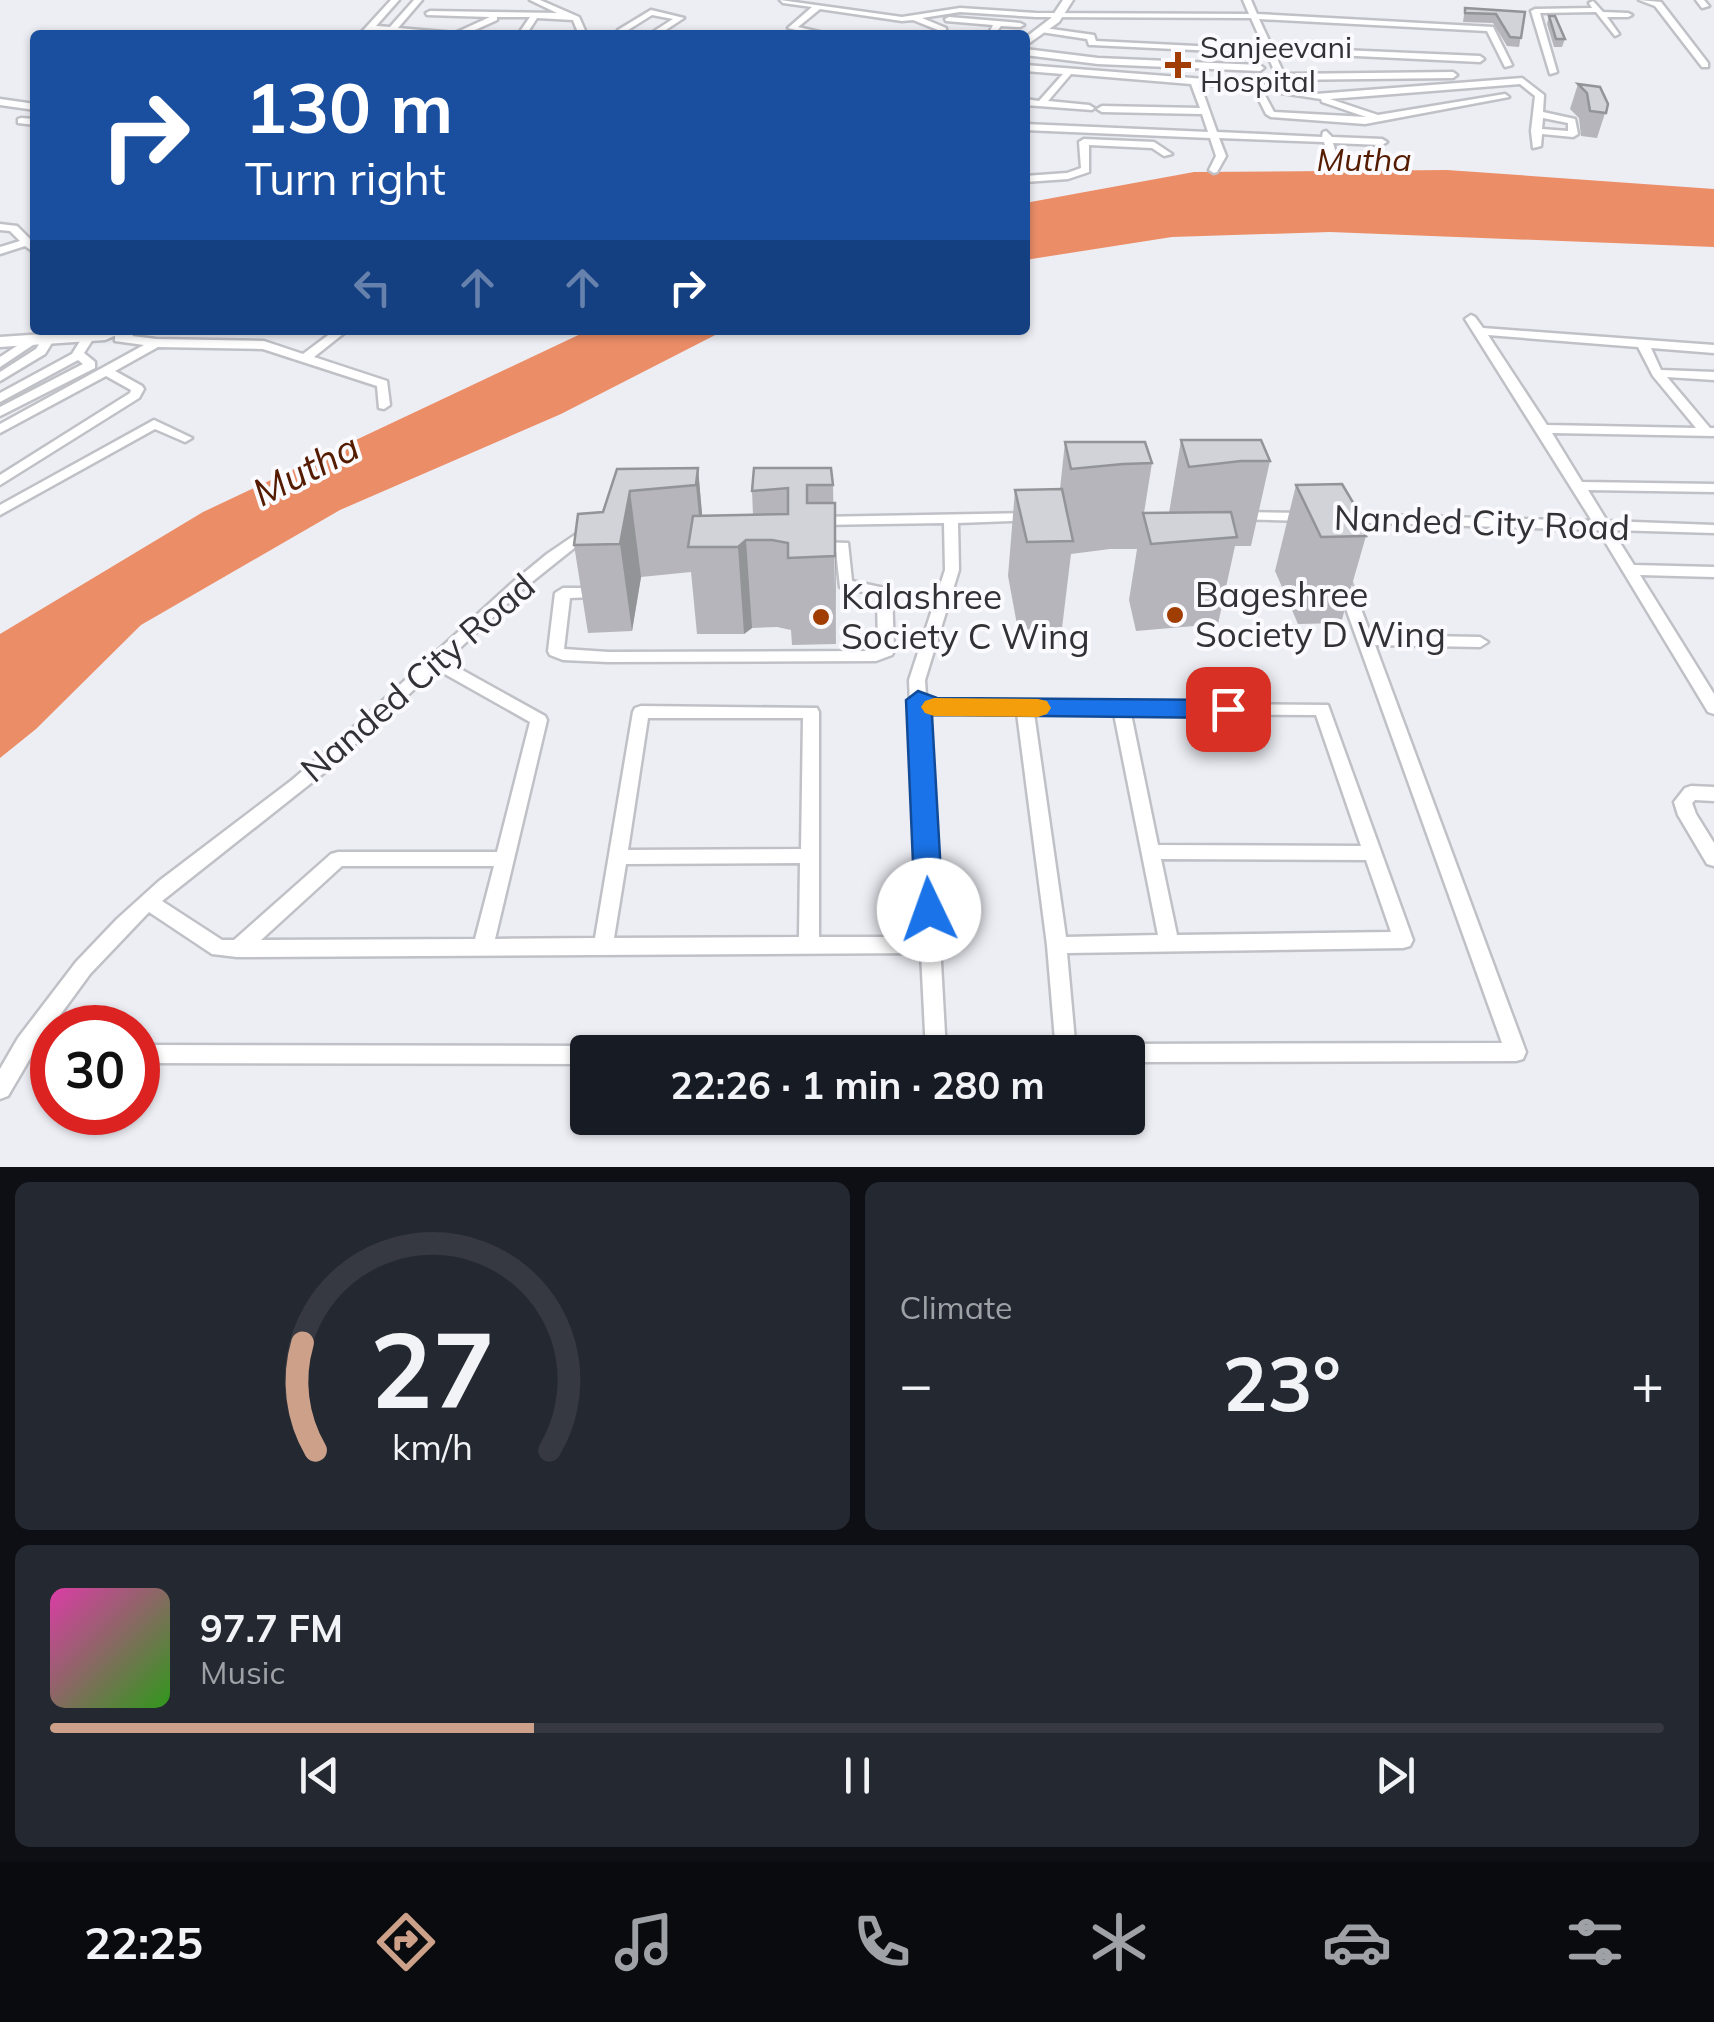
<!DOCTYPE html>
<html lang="en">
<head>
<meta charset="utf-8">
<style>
  :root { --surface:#171b24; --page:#242831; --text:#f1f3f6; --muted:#9ea1a6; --line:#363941; --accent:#cda189 }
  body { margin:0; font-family:Mulish,sans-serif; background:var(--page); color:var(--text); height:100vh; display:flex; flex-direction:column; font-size:38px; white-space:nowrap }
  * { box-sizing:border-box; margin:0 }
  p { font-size:32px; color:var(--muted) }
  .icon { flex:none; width:55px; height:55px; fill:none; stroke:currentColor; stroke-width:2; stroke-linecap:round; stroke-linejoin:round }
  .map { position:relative; height:1167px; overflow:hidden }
  .details { display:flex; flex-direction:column; gap:15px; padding:15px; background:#0d0f14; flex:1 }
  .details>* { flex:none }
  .hud { position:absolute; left:30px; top:30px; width:1000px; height:305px; border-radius:10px; box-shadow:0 2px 8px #0004; background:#1a4fa0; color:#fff; overflow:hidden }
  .speed { position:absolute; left:30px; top:1005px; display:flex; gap:20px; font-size:50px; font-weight:700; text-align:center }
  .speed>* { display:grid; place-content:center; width:130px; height:130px; border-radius:50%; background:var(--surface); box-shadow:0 2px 8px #0004; line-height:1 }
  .speed .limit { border:15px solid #d22; background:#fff; color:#111 }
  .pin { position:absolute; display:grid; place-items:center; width:85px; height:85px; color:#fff; margin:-42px; border-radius:20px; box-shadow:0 5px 15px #0006 }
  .me { position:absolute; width:110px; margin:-55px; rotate:357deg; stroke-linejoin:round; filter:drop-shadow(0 0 8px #0008) }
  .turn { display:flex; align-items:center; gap:35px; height:210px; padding:0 50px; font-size:45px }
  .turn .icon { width:130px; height:130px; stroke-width:2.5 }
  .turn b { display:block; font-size:70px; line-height:85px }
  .lanes { display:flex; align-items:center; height:95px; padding:0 50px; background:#0003; justify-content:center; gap:50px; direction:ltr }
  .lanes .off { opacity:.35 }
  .big { font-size:75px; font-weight:700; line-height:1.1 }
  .details .widget { flex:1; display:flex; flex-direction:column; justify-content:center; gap:15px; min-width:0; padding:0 35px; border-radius:15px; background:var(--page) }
  .details .dial { align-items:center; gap:0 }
  .dial svg { height:260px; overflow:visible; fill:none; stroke:var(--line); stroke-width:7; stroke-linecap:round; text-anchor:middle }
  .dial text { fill:var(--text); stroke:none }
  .song { display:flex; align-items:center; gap:30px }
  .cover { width:120px; height:120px; border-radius:15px; background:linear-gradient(135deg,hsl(320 70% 55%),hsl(110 70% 35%)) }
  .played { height:10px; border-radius:5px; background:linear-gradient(90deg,var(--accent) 30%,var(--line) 30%) }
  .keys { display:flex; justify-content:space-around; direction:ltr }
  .heat { display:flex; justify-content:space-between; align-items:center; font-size:55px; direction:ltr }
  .details .tiles { flex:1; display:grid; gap:15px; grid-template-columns:1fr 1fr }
  .widget:last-child { grid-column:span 2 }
  .trip { position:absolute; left:570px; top:1035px; width:575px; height:100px; border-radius:10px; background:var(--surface); box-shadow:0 2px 8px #0004; font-weight:700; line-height:100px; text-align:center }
  .tabs { display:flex; height:160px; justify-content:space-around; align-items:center; background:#090b0e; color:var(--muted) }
  .tabs .icon { width:70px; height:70px }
  .tabs .current { color:var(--accent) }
  .tabs b { font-size:45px; color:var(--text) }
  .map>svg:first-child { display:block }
  .water { fill:#eb8e68 }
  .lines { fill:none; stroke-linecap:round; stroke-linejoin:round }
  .minor-casing { stroke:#c0c1c7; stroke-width:5 }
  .major-casing { stroke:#c0c1c7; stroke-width:5 }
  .minor { fill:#fff; fill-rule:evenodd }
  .major { fill:#fff; fill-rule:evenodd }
  .wall { fill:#b5b5bb }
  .shaded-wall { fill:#939498 }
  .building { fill:#d2d3d9; stroke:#939498; stroke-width:2.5 }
  .route { fill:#1a73e8; stroke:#114b97; stroke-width:2.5 }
  .slow { fill:#f59e0b }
  .poi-dot { fill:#a03d03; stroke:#fbfbff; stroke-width:4 }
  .labels { text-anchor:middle; stroke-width:8; stroke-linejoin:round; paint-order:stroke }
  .far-poi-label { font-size:30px; fill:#323235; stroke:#fbfbff; text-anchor:start }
  .far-water-label { font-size:32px; font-style:italic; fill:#541b00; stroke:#fbfbff }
  .street-label { font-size:35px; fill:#323235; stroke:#fbfbff }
  .poi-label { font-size:35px; fill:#323235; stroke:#fbfbff; text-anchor:start }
  .water-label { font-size:38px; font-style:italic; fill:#541b00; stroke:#fbfbff }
</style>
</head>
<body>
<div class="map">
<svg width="1714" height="1167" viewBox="0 0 1714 1167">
  <rect width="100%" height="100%" fill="#edeef4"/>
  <g class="water">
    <polygon points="1447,170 1714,189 1714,247 1330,232 1172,237 1025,260 1025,203 1194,172"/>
    <polygon points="589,330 725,330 561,414 340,510 141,625 36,729 0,758 0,634 203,512"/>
  </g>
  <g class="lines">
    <g class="minor-casing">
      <g id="minor">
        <polygon points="391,0 399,0 376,26 390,27 414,0 422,0 398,28 455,33 490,17 427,15 426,13 430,11 557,13 530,0 540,0 579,17 587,35 579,35 573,20 537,18 528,32 537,35 521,35 519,33 530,17 497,17 497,20 464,35 391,33 372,30 367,35 359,35"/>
        <polygon points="780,0 902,17 960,8 1036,13 1249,14 1243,0 1251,0 1257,14 1493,27 1512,65 1505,67 1487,31 1259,19 1272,47 1480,56 1484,59 1480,62 1274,52 1284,74 1453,72 1457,75 1453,78 1281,80 1277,77 1251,18 1036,17 960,12 922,18 946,28 946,32 943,32 913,20 902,21 820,9 798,27 832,35 816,35 788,28 812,7 783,3"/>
        <polygon points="1639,0 1661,2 1708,63 1708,67 1702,67 1655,6"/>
        <polygon points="1696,0 1704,0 1709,6 1702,8"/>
        <polygon points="1593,1 1603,12 1628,13 1632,15 1628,17 1607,17 1619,34 1615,36 1596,12 1540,13 1557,72 1550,74 1531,11 1535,9 1592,8 1589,3"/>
        <polygon points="651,10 684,18 658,35 648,35 673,19 652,15 628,30 637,35 626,35 618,30"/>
        <polygon points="949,17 1020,23 1024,25 1020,27 1001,26 998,30 1004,35 995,35 990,31 993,25 946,21 945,19"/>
        <polygon points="1044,28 1094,35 1096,41 1256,49 1260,51 1256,53 1092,45 1089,45 1087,39 1041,32 1041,28"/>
        <polygon points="1025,49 1098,58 1260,65 1264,68 1260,71 1098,64 1025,55"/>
        <path d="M 1025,65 L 1256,83 L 1316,94 L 1522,78 L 1544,95 L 1543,112 L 1575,119 L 1578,134 L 1573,137 L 1542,134 L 1541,146 L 1533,148 L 1531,131 L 1535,96 L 1520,84 L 1330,99 L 1378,115 L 1505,94 L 1509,97 L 1365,124 L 1271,117 L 1266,114 L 1253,88 L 1200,84 L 1217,132 L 1322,137 L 1323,132 L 1326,131 L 1332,137 L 1382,139 L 1387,142 L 1382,145 L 1333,143 L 1340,167 L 1335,170 L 1330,167 L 1324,142 L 1219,138 L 1226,156 L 1217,172 L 1214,173 L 1209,170 L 1216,156 L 1210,138 L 1025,130 L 1025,124 L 1208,132 L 1202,114 L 1102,112 L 1097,109 L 1102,106 L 1200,108 L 1191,84 L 1071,74 L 1048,101 L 1089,105 L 1094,108 L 1092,110 L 1025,105 L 1025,99 L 1039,101 L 1063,74 L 1025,71 ZM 1262,90 L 1321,99 L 1322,102 L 1366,117 L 1274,112 ZM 1543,118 L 1568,123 L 1568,131 L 1542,129 Z"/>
        <polygon points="0,99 35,104 35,110 0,105"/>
        <polygon points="21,118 35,119 35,125 18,123 18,119"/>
        <polygon points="1084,139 1154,142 1172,154 1164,156 1152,148 1089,145 1089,172 1068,179 1025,182 1025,176 1067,173 1081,168 1079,142"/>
        <polygon points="0,224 17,226 35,244 35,253 25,246 0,254 0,247 20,241 10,231 0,230"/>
        <path d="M 1471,315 L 1475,317 L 1483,328 L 1714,345 L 1714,353 L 1651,348 L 1661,370 L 1714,372 L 1714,380 L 1667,377 L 1710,428 L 1714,428 L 1714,436 L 1552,433 L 1582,482 L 1714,484 L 1714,492 L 1588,490 L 1607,521 L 1714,525 L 1714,533 L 1612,530 L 1634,565 L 1714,567 L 1714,577 L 1640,575 L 1714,694 L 1714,714 L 1708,712 L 1598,530 L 1343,522 L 1336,518 L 1343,514 L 1592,521 L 1465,319 ZM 1488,335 L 1638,347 L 1653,376 L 1696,428 L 1547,425 Z"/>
        <polygon points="48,330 60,330 45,354 0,381 0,372 36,349"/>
        <polygon points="126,330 141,330 132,336 156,339 264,341 303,354 335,330 348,330 314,357 387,381 390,405 384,409 379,408 377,386 263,349 158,347 115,371 142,386 144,389 139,398 0,485 0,475 130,393 131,390 106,376 0,433 0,424 144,345 115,341 115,335"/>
        <polygon points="89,332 95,336 84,353 95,362 95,368 0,416 0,407 83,364 78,360 0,402 0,393 72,354 85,333"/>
        <polygon points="32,336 38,340 36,343 0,367 0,357"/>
        <polygon points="154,420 192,438 185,442 155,429 0,515 0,505"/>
        <polygon points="1238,512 1305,513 1312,517 1305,521 1233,519 1231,516"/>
        <path d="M 1030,513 L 1037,517 L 1035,520 L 958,523 L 959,570 L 925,680 L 926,697 L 936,701 L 1328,705 L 1413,940 L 1410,946 L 1403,948 L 1067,953 L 1076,1052 L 1056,1052 L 1047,945 L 1017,713 L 934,713 L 927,711 L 946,1052 L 926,1052 L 921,953 L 237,957 L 212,954 L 149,912 L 90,974 L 44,1037 L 52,1038 L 52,1056 L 32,1055 L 8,1096 L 0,1099 L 0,1069 L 18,1038 L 76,962 L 117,919 L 159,881 L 292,780 L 347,733 L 513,582 L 547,554 L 588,526 L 593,527 L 595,530 L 593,533 L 523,589 L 446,661 L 545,716 L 547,720 L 495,939 L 595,938 L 633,712 L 635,708 L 641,706 L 817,708 L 819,712 L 819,937 L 920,937 L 909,680 L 945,570 L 944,523 L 818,525 L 811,521 L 818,517 ZM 436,669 L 530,722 L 497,852 L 338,852 L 331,854 L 234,940 L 222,940 L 162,901 L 325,772 ZM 1034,713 L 1114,714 L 1158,935 L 1066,937 ZM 1131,714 L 1316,715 L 1361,846 L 1158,845 ZM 648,718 L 803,718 L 801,849 L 628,850 ZM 1161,859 L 1366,860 L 1391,932 L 1177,935 ZM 800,863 L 799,937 L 614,938 L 626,864 ZM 342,866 L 494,866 L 475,939 L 261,940 Z"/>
        <path d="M 724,539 L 848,543 L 852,581 L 889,589 L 892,592 L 894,651 L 892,655 L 876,661 L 608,662 L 563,660 L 550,655 L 548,651 L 555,593 L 563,588 L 602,588 L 614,544 ZM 724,549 L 836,550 L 840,587 L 877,595 L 878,648 L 874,651 L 608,652 L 564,649 L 570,598 L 613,596 L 625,551 Z"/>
        <polygon points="1342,573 1349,578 1371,635 1480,637 1488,642 1480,647 1375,645 1526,1052 1523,1059 1516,1061 1128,1062 1128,1052 1118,1052 1121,1046 1128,1044 1502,1043 1335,578"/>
        <polygon points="1691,786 1714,787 1714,801 1695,800 1692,803 1696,814 1714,843 1714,866 1707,864 1678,815 1674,802 1685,788"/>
        <polygon points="138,1045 588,1046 595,1048 597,1052 588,1052 588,1064 138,1063"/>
      </g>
    </g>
    <g class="major-casing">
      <g id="major">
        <polygon points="1063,0 1073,0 1059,22 1025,46 1025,38 1051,18"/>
        <polygon points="104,330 128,330 105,340 0,347 0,337"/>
      </g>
    </g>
    <use href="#minor" class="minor"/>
    <use href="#major" class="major"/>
  </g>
  <g class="wall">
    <polygon points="1465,8 1525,12 1519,47 1507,46 1493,23 1463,22"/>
    <polygon points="1549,16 1565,39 1562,47 1554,47 1547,24"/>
    <polygon points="1578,84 1608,104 1597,138 1581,136 1579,118 1570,109"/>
    <polygon points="1181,440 1270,461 1251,546 1235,546 1218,624 1136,631 1129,600 1137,549 1110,549 1071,554 1062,628 1018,630 1008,576 1015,490 1060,489 1065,442 1152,463 1144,513 1169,513"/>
    <polygon points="698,468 702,516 753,515 752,491 754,468 833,485 836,644 792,645 791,630 777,627 752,628 744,634 697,634 691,572 641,577 632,631 588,633 574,545 603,512 617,469"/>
    <polygon points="1296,485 1361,516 1359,523 1366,536 1341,623 1298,624 1275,571"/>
  </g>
  <g class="shaded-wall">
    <polygon points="698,468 705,547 702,547 696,485"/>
    <polygon points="630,491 641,577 632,631 620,544"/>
    <polygon points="835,503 836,590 836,644 835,556"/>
    <polygon points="746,540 752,628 744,634 738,547"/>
  </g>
  <g class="building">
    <polygon points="1465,8 1525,12 1521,38 1510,37 1496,14 1465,13"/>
    <polygon points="1549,16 1555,16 1565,39 1556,39"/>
    <polygon points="1578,84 1600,87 1608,104 1606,113 1590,111 1587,93"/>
    <polygon points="1181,440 1261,440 1270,461 1241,461 1189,467"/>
    <polygon points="1065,442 1145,442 1152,463 1123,464 1071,469"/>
    <polygon points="698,468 696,485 630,491 620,544 574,545 578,514 603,512 617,469"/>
    <polygon points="754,468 831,468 833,485 807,485 807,503 835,503 835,556 788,558 788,543 772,540 746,540 738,547 688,547 693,516 788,514 788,488 752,491"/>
    <polygon points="1342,484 1361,516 1357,518 1366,536 1321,537 1296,485"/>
    <polygon points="1062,489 1073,541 1027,542 1015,490"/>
    <polygon points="1231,512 1237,537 1151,544 1143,513"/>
  </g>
  <polygon class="route" points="918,691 937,698 1228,700 1237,703 1240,709 1237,715 1228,718 932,715 943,910 939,918 929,922 919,918 915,910 906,700"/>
  <polygon class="slow" points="934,698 1038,699 1047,701 1051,708 1047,714 1038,717 934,716 925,713 921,707 925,701"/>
  <g class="poi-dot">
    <path d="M1173 50h10v10h10v10h-10v10h-10v-10h-10v-10h10z"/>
    <circle cx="1175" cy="615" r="10"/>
    <circle cx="821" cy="617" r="10"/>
  </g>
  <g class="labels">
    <g class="far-poi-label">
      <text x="1200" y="58">Sanjeevani<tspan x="1200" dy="34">Hospital</tspan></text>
    </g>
    <g class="far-water-label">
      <text x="1364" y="171">Mutha</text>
    </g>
    <g class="street-label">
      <text transform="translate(1482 523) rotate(2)" y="12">Nanded City Road</text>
      <text transform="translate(418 678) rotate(-41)" y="12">Nanded City Road</text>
    </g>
    <g class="poi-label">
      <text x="1195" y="607">Bageshree<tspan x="1195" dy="40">Society D Wing</tspan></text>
      <text x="841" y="609">Kalashree<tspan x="841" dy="40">Society C Wing</tspan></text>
    </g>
    <g class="water-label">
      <text transform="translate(306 470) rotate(-27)" y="13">Mutha</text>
    </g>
  </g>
</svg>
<div class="speed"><div class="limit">30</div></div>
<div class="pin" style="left:1228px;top:709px;background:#d93025"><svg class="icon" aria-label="arrive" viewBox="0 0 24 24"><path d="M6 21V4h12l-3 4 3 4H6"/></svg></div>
<svg class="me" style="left:929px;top:910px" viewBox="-20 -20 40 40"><circle r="19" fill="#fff"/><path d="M0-13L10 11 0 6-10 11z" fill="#1a73e8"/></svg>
<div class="trip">22:26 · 1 min · 280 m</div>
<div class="hud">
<div class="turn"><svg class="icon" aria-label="right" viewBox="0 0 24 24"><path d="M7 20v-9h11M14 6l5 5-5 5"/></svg><div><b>130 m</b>Turn right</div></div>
<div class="lanes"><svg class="icon off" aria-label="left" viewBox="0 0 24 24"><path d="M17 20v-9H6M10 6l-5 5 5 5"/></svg><svg class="icon off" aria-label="ahead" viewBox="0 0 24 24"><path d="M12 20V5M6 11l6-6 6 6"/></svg><svg class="icon off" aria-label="ahead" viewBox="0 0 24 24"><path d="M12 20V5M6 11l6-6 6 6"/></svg><svg class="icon" aria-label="right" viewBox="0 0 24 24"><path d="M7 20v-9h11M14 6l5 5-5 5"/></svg></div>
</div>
</div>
<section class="details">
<div class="tiles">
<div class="widget dial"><svg viewBox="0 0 100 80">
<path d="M14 69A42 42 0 1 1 86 69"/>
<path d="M14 69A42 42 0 0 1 10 36" stroke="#cda189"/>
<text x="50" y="56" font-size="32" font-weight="700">27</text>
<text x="50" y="72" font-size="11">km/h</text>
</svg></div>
<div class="widget"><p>Climate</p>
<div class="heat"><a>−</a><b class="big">23°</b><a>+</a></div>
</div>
<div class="widget">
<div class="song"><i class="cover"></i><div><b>97.7 FM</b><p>Music</p></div></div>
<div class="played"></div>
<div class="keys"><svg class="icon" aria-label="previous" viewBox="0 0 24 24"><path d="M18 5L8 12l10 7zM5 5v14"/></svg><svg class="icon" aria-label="pause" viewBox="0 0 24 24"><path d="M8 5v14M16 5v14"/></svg><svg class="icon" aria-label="next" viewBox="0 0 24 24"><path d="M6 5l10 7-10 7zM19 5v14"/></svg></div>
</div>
</div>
</section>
<nav class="tabs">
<b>22:25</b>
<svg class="icon current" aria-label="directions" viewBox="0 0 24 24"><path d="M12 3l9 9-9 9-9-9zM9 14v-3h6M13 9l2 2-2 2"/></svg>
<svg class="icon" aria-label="music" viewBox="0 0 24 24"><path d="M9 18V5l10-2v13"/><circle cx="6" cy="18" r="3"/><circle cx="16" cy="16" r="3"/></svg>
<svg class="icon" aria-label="phone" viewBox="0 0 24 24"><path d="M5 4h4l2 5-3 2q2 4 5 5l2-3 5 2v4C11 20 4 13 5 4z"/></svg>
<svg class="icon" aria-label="climate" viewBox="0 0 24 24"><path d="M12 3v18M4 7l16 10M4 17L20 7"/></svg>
<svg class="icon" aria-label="car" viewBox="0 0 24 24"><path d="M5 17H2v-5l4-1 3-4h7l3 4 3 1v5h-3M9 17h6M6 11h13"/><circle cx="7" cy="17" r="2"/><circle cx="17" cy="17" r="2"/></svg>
<svg class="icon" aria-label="filters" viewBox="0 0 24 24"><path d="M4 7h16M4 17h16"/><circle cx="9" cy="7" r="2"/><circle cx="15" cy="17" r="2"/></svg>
</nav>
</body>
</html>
